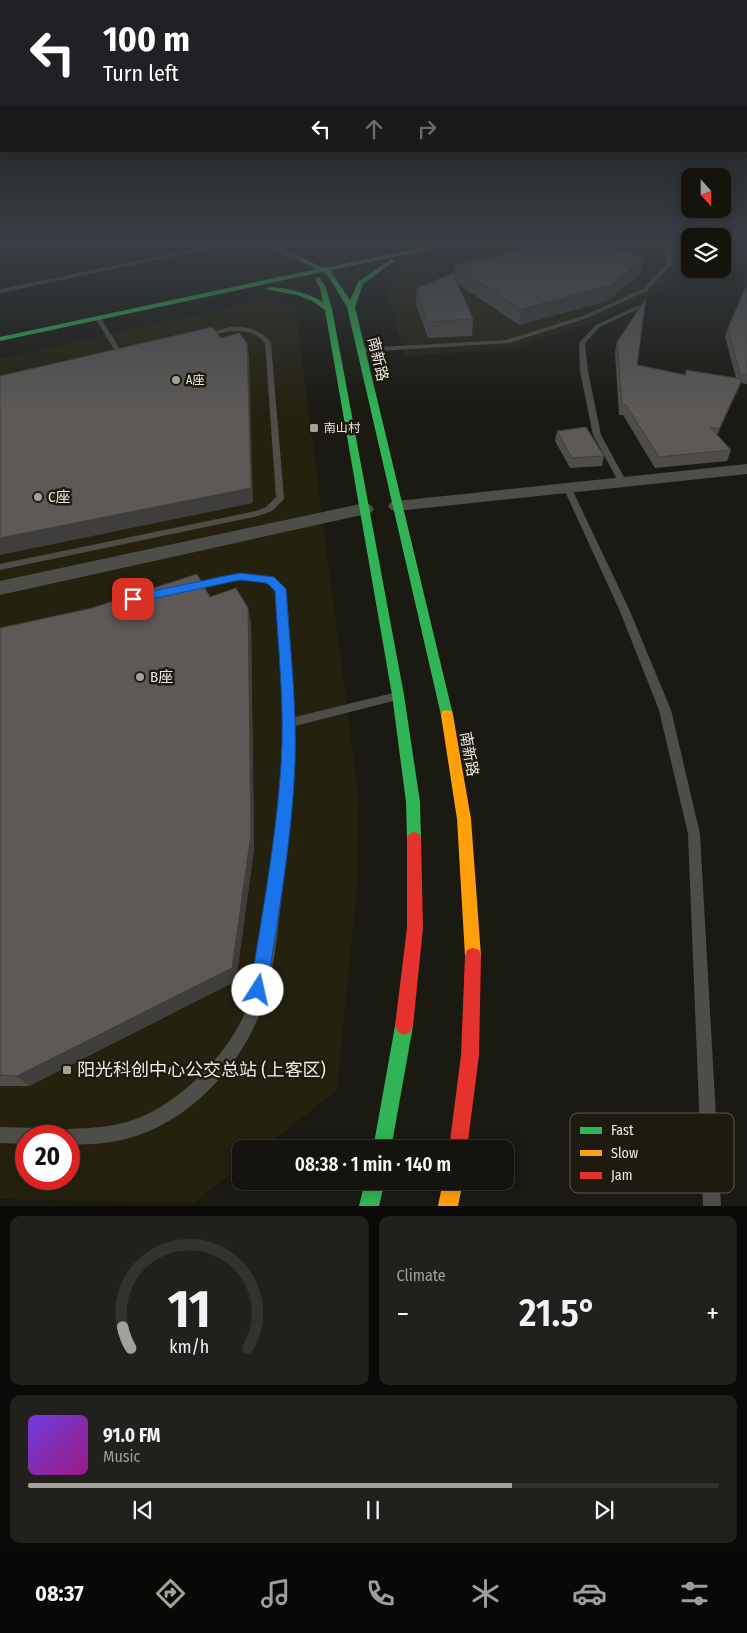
<!DOCTYPE html>
<html lang="en">
<head>
<meta charset="utf-8">
<style>
  :root { --surface:#14130e; --page:#21201c; --text:#f1f3f6; --muted:#9d9e9e; --line:#33322e; --accent:#a2a299 }
  body { margin:0; font-family:"Fira Sans Condensed","Noto Sans SC",sans-serif; background:var(--page); color:var(--text); height:100vh; display:flex; flex-direction:column; font-size:19px; white-space:nowrap }
  * { box-sizing:border-box; margin:0 }
  p { font-size:16px; color:var(--muted) }
  .icon { flex:none; width:28px; height:28px; fill:none; stroke:currentColor; stroke-width:2; stroke-linecap:round; stroke-linejoin:round }
  .map { position:relative; height:1206px; overflow:hidden }
  .drawer { display:flex; flex-direction:column; gap:10px; padding:10px; background:#0b0a08; flex:1 }
  .drawer>* { flex:none }
  .hud { position:absolute; left:0px; top:0px; width:748px; height:152px; box-shadow:0 2px 12px #0003,0 0 0 1px var(--line); background:#202124; color:#fff; overflow:hidden }
  .needle { width:32px; rotate:159deg }
  .tools { position:absolute; left:681px; top:168px; display:grid; gap:10px }
  .tools a { display:grid; place-items:center; width:50px; height:50px; border-radius:10px; background:var(--surface); box-shadow:0 2px 12px #0003,0 0 0 1px var(--line); font-size:25px }
  .speed { position:absolute; left:15px; top:1125px; display:flex; gap:10px; font-size:25px; font-weight:700; text-align:center }
  .speed>* { display:grid; place-content:center; width:65px; height:65px; border-radius:50%; background:var(--surface); box-shadow:0 2px 12px #0003,0 0 0 1px var(--line); line-height:1 }
  .speed .limit { border:8px solid #d22; background:#fff; color:#111 }
  .pin { position:absolute; display:grid; place-items:center; width:42px; height:42px; color:#fff; margin:-21px; border-radius:10px; box-shadow:0 2px 8px #0006 }
  .me { position:absolute; width:55px; margin:-28px; rotate:10deg; stroke-linejoin:round; filter:drop-shadow(0 0 4px #0008) }
  .turn { display:flex; align-items:center; gap:18px; height:105px; padding:0 20px; font-size:22px }
  .turn .icon { width:65px; height:65px; stroke-width:2.5 }
  .turn b { display:block; font-size:35px; line-height:42px }
  .lanes { display:flex; align-items:center; height:48px; padding:0 20px; background:#0003; justify-content:center; gap:25px; direction:ltr }
  .lanes .off { opacity:.35 }
  .big { font-size:38px; font-weight:600; line-height:1.1 }
  .drawer .widget { flex:1; display:flex; flex-direction:column; justify-content:center; gap:8px; min-width:0; padding:0 18px; border-radius:10px; background:var(--page) }
  .drawer .dial { align-items:center; gap:0 }
  .dial svg { height:130px; overflow:visible; fill:none; stroke:var(--line); stroke-width:7; stroke-linecap:round; text-anchor:middle }
  .dial text { fill:var(--text); stroke:none }
  .song { display:flex; align-items:center; gap:15px }
  .cover { width:60px; height:60px; border-radius:8px; background:linear-gradient(135deg,hsl(260 70% 55%),hsl(310 70% 35%)) }
  .played { height:5px; border-radius:2px; background:linear-gradient(90deg,var(--accent) 70%,var(--line) 70%) }
  .keys { display:flex; justify-content:space-around; direction:ltr }
  .heat { display:flex; justify-content:space-between; align-items:center; font-size:28px; direction:ltr }
  .drawer .tiles { flex:1; display:grid; gap:10px; grid-template-columns:1fr 1fr }
  .widget:last-child { grid-column:span 2 }
  .trip { position:absolute; left:232px; top:1140px; width:282px; height:50px; border-radius:10px; background:var(--surface); box-shadow:0 2px 12px #0003,0 0 0 1px var(--line); font-weight:600; line-height:50px; text-align:center }
  .dock { display:flex; height:80px; justify-content:space-around; align-items:center; background:#080806; color:var(--muted) }
  .dock .icon { width:35px; height:35px }
  .dock .on { color:var(--accent) }
  .dock b { font-size:22px; color:var(--text) }
  .map>svg:first-child { display:block }
  .built { fill:#24210f; fill-rule:evenodd }
  .lines { fill:none; stroke-linecap:round; stroke-linejoin:round }
  .lane { fill:#4e4e48; fill-rule:evenodd }
  .street { fill:#4e4e48; fill-rule:evenodd }
  .fast { fill:#30b455; fill-rule:evenodd }
  .slow { fill:#ff9f0a; fill-rule:evenodd }
  .jam { fill:#e5322d; fill-rule:evenodd }
  .wall { fill:#4f4d4b }
  .shaded-wall { fill:#403e3d }
  .building { fill:#5c5957; stroke:#403e3d }
  .route { fill:#1a73e8; stroke:#114b97 }
  .poi-dot { fill:#a2a299; stroke:#1e1b0e; stroke-width:2 }
  .labels { text-anchor:middle; stroke-width:5; stroke-linejoin:round; paint-order:stroke }
  .far-poi-label { font-size:12px; fill:#ecebe2; stroke:#1e1b0e; text-anchor:start }
  .street-label { font-size:15px; fill:#ecebe2; stroke:#1e1b0e }
  .poi-label { font-size:15px; fill:#ecebe2; stroke:#1e1b0e; text-anchor:start }
  .near-poi-label { font-size:18px; fill:#ecebe2; stroke:#1e1b0e; text-anchor:start }
  .key { fill:#1e1b0e; stroke:#5c594e; stroke-width:1 }
  .key-label { font-size:14px; fill:#ecebe2 }
</style>
</head>
<body>
<div class="map">
<svg width="747" height="1206" viewBox="0 0 747 1206">
  <rect width="100%" height="100%" fill="#1a1912"/>
  <g class="built">
    <polygon points="534,241 680,241 685,262 657,292 594,321 511,349 405,356 385,284 395,271 441,257"/>
    <path d="M 262,300 L 295,305 L 358,793 L 357,886 L 337,1090 L 262,1149 L 241,1149 L 241,1165 L 194,1203 L 0,1199 L 0,359 ZM 26,1136 L 69,1136 L 69,1179 L 26,1179 Z"/>
  </g>
  <g class="lines">
    <g class="lane">
      <polygon points="234,241 246,241 0,293 0,289"/>
      <path d="M 263,241 C 268,241 298,256 303,259 C 294,263 271,248 263,241 Z"/>
      <path d="M 538,241 C 544,241 557,244 562,247 C 554,251 545,246 538,241 Z"/>
      <polygon points="664,241 670,241 673,264 647,291 587,318 509,343 361,352 358,350 361,348 506,340 583,316 643,289 667,264 665,247 590,246 587,244 588,243 665,243"/>
      <polygon points="637,306 642,307 600,327 585,343 588,371 601,435 626,481 622,484 618,481 593,435 580,371 579,343 596,325"/>
      <polygon points="96,317 101,318 123,354 122,355 117,354 95,318"/>
      <path d="M 230,327 C 247,326 260,329 271,343 L 284,498 L 283,500 L 272,511 L 258,516 L 0,570 L 0,564 L 256,511 L 266,507 L 276,497 L 265,343 C 249,324 225,332 204,337 L 201,335 Z"/>
      <polygon points="567,484 571,487 629,609 671,710 700,834 721,1206 703,1206 688,834 659,710 619,609 563,487"/>
      <path d="M 244,573 L 266,576 L 279,582 L 287,596 L 295,717 L 397,692 L 401,693 L 403,696 L 401,699 L 397,700 L 295,726 C 294,779 289,832 283,885 C 278,924 276,966 263,1004 C 244,1063 193,1118 133,1137 C 112,1144 90,1144 69,1145 L 69,1136 L 61,1136 L 63,1131 L 69,1129 C 91,1128 115,1127 136,1119 C 182,1102 234,1049 249,1002 C 261,963 264,920 270,879 C 277,828 283,776 283,725 C 283,682 280,639 277,596 L 272,586 C 245,574 217,584 189,590 L 184,587 L 186,585 L 222,576 Z"/>
      <polygon points="0,1127 37,1128 43,1130 45,1136 26,1136 26,1144 0,1143"/>
    </g>
    <g class="street">
      <polygon points="747,464 747,474 397,511 391,510 388,506 391,502 397,501"/>
      <polygon points="365,503 371,505 374,509 371,513 0,595 0,581"/>
    </g>
    <g class="fast">
      <polygon points="457,241 471,241 330,270 350,300 358,282 391,259 396,260 363,284 355,307 453,715 452,719 447,720 442,719 441,715 347,307 326,273 322,272 0,341 0,337 316,269 298,260 298,258 300,257 324,268"/>
      <path d="M 318,277 L 320,278 L 326,288 L 332,309 L 404,695 L 420,802 L 421,839 L 419,844 L 414,846 L 409,844 L 407,839 L 406,802 L 392,695 L 325,310 L 312,301 L 297,295 L 265,289 L 268,287 C 288,288 306,292 323,302 L 320,288 L 315,279 Z"/>
      <polygon points="404,1017 410,1020 413,1026 391,1149 373,1149 395,1026 398,1020"/>
      <polygon points="365,1181 385,1181 379,1206 359,1206"/>
    </g>
    <g class="slow">
      <polygon points="447,710 452,711 453,715 471,819 481,956 479,962 473,964 467,962 465,956 457,819 441,715 442,711"/>
      <polygon points="443,1181 463,1181 458,1206 438,1206"/>
    </g>
    <g class="jam">
      <polygon points="414,832 419,834 421,839 423,928 413,1026 410,1032 404,1035 398,1032 395,1026 407,928 407,839 409,834"/>
      <polygon points="473,948 479,950 481,956 479,1055 467,1149 449,1149 461,1055 465,956 467,950"/>
    </g>
  </g>
  <g class="wall">
    <polygon points="565,246 641,273 607,301 519,325 458,284 473,319 472,336 428,338 416,304 417,288 455,276 455,266"/>
    <polygon points="747,284 747,384 741,383 717,435 731,450 727,461 655,468 623,415 619,415 615,352 617,342 637,365 685,375 686,370 736,378 725,336 728,328"/>
    <polygon points="557,431 604,456 602,466 570,468 555,441"/>
    <polygon points="210,597 248,608 251,624 254,849 236,981 29,1086 0,1086 0,628"/>
  </g>
  <g class="shaded-wall">
    <polygon points="644,258 641,273 607,301 519,325 521,309"/>
    <polygon points="247,343 249,357 253,503 0,555 0,538"/>
    <polygon points="742,379 738,389 715,440 719,429"/>
    <polygon points="248,608 251,624 254,849 236,981 29,1086 17,1076"/>
  </g>
  <g class="building">
    <polygon points="557,241 565,246 577,241 600,241 617,251 626,249 644,258 611,285 521,309 455,266"/>
    <polygon points="453,273 473,319 428,322 417,288"/>
    <polygon points="747,284 747,375 740,374 728,328"/>
    <polygon points="646,298 637,365 686,375 686,370 742,379 719,429 710,427 731,450 659,457 626,405 622,404 617,342"/>
    <polygon points="212,327 221,338 239,333 247,343 251,488 0,538 0,376"/>
    <polygon points="586,427 604,456 572,458 557,431"/>
    <polygon points="197,574 210,597 236,588 248,608 251,834 232,968 17,1076 0,1075 0,628 92,608"/>
  </g>
  <linearGradient id="sky" x2="0" y2="1"><stop stop-color="#0e0e0a"/><stop offset="0.59" stop-color="#383e44"/><stop offset="1" stop-color="#383e44" stop-opacity="0"/></linearGradient>
  <rect width="747" height="410" fill="url(#sky)"/>
  <path class="route" d="M 240,573 L 274,577 L 286,589 C 290,647 297,706 295,764 C 292,840 278,915 267,990 L 264,996 L 258,998 L 252,996 L 250,990 C 262,915 276,840 281,765 C 285,707 278,648 275,591 L 267,583 L 240,580 L 133,603 L 127,599 L 133,595 Z"/>
  <g class="poi-dot">
    <circle cx="176" cy="380" r="5"/>
    <rect x="309" y="423" width="10" height="10" rx="2.5"/>
    <circle cx="38" cy="497" r="5"/>
    <circle cx="140" cy="677" r="5"/>
    <rect x="62" y="1065" width="10" height="10" rx="2.5"/>
  </g>
  <g class="labels">
    <g class="far-poi-label">
      <text x="186" y="384">A座</text>
      <text x="324" y="432">南山村</text>
    </g>
    <g class="street-label">
      <text transform="translate(378 359) rotate(77)" y="5">南新路</text>
      <text transform="translate(469 754) rotate(80)" y="5">南新路</text>
    </g>
    <g class="poi-label">
      <text x="48" y="502">C座</text>
      <text x="150" y="682">B座</text>
    </g>
    <g class="near-poi-label">
      <text x="77" y="1076">阳光科创中心公交总站 (上客区)</text>
    </g>
  </g>
  <rect x="570" y="1113" width="164" height="80" rx="8" class="key"/>
  <rect x="580" y="1127" width="22" height="7" fill="#30b455"/>
  <rect x="580" y="1150" width="22" height="6" fill="#ff9f0a"/>
  <rect x="580" y="1172" width="22" height="7" fill="#e5322d"/>
  <g class="key-label">
    <text x="611" y="1135">Fast</text>
    <text x="611" y="1158">Slow</text>
    <text x="611" y="1180">Jam</text>
  </g>
</svg>
<div class="tools">
<a><svg class="needle" viewBox="-14 -14 28 28"><path d="M0-13l5 13h-10z" fill="#e53935"/><path d="M0 13l5-13h-10z" fill="#9d9e9e"/></svg></a>
<a><svg class="icon" aria-label="layers" viewBox="0 0 24 24"><path d="M12 4l9 5-9 5-9-5zM3 14l9 5 9-5"/></svg></a>
</div>
<div class="speed"><div class="limit">20</div></div>
<div class="pin" style="left:133px;top:599px;background:#d93025"><svg class="icon" aria-label="arrive" viewBox="0 0 24 24"><path d="M6 21V4h12l-3 4 3 4H6"/></svg></div>
<svg class="me" style="left:258px;top:990px" viewBox="-20 -20 40 40"><circle r="19" fill="#fff"/><path d="M0-13L10 11 0 6-10 11z" fill="#1a73e8"/></svg>
<div class="trip">08:38 · 1 min · 140 m</div>
<div class="hud">
<div class="turn"><svg class="icon" aria-label="left" viewBox="0 0 24 24"><path d="M17 20v-9H6M10 6l-5 5 5 5"/></svg><div><b>100 m</b>Turn left</div></div>
<div class="lanes"><svg class="icon" aria-label="left" viewBox="0 0 24 24"><path d="M17 20v-9H6M10 6l-5 5 5 5"/></svg><svg class="icon off" aria-label="ahead" viewBox="0 0 24 24"><path d="M12 20V5M6 11l6-6 6 6"/></svg><svg class="icon off" aria-label="right" viewBox="0 0 24 24"><path d="M7 20v-9h11M14 6l5 5-5 5"/></svg></div>
</div>
</div>
<section class="drawer">
<div class="tiles">
<div class="widget dial"><svg viewBox="0 0 100 80">
<path d="M14 69A42 42 0 1 1 86 69"/>
<path d="M14 69A42 42 0 0 1 9 56" stroke="#a2a299"/>
<text x="50" y="56" font-size="32" font-weight="700">11</text>
<text x="50" y="72" font-size="11">km/h</text>
</svg></div>
<div class="widget"><p>Climate</p>
<div class="heat"><a>−</a><b class="big">21.5°</b><a>+</a></div>
</div>
<div class="widget">
<div class="song"><i class="cover"></i><div><b>91.0 FM</b><p>Music</p></div></div>
<div class="played"></div>
<div class="keys"><svg class="icon" aria-label="previous" viewBox="0 0 24 24"><path d="M18 5L8 12l10 7zM5 5v14"/></svg><svg class="icon" aria-label="pause" viewBox="0 0 24 24"><path d="M8 5v14M16 5v14"/></svg><svg class="icon" aria-label="next" viewBox="0 0 24 24"><path d="M6 5l10 7-10 7zM19 5v14"/></svg></div>
</div>
</div>
</section>
<nav class="dock">
<b>08:37</b>
<svg class="icon on" aria-label="directions" viewBox="0 0 24 24"><path d="M12 3l9 9-9 9-9-9zM9 14v-3h6M13 9l2 2-2 2"/></svg>
<svg class="icon" aria-label="music" viewBox="0 0 24 24"><path d="M9 18V5l10-2v13"/><circle cx="6" cy="18" r="3"/><circle cx="16" cy="16" r="3"/></svg>
<svg class="icon" aria-label="phone" viewBox="0 0 24 24"><path d="M5 4h4l2 5-3 2q2 4 5 5l2-3 5 2v4C11 20 4 13 5 4z"/></svg>
<svg class="icon" aria-label="climate" viewBox="0 0 24 24"><path d="M12 3v18M4 7l16 10M4 17L20 7"/></svg>
<svg class="icon" aria-label="car" viewBox="0 0 24 24"><path d="M5 17H2v-5l4-1 3-4h7l3 4 3 1v5h-3M9 17h6M6 11h13"/><circle cx="7" cy="17" r="2"/><circle cx="17" cy="17" r="2"/></svg>
<svg class="icon" aria-label="filters" viewBox="0 0 24 24"><path d="M4 7h16M4 17h16"/><circle cx="9" cy="7" r="2"/><circle cx="15" cy="17" r="2"/></svg>
</nav>
</body>
</html>
